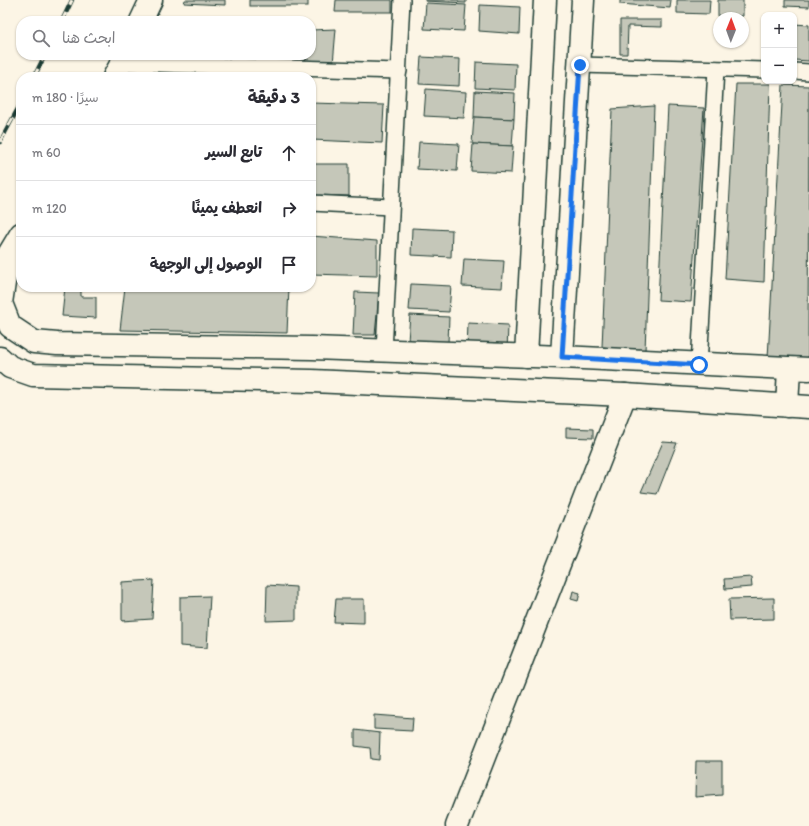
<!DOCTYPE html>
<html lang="ar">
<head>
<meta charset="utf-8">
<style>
  :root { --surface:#fff; --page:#f7f7f7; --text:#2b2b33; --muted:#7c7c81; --line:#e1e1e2 }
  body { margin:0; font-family:Itim,"Playpen Sans Arabic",sans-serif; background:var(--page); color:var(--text); direction:rtl }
  .controls { position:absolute; right:12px; top:12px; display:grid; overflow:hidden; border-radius:8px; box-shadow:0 1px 3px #0004 }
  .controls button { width:36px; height:36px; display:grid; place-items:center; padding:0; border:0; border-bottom:1px solid var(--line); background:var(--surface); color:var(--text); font:20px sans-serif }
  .compass { position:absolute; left:713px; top:12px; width:36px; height:36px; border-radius:50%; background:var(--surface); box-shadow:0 1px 3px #0004; rotate:1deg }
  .stop { position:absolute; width:12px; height:12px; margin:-9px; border:3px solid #1a73e8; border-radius:50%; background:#fff }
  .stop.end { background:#1a73e8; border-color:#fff; box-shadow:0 1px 4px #0008 }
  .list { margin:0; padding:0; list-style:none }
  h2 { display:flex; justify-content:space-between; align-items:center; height:52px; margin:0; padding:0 16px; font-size:17px }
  h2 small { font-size:13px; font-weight:400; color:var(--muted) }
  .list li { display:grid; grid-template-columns:26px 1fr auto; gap:12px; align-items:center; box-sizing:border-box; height:56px; padding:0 16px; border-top:1px solid var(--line) }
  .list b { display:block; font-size:15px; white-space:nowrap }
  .list em { font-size:13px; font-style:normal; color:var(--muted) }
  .icon { flex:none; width:22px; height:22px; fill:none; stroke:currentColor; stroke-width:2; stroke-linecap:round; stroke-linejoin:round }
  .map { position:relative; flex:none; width:809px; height:826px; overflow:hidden; direction:ltr }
  .search { position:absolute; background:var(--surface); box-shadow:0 1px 3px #0004; left:16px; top:16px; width:300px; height:44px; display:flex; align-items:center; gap:10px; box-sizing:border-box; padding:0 14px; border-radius:16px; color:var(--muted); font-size:15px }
  .panel { position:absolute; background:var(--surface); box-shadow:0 1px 3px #0004; left:16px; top:72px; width:300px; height:220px; border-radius:16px; direction:rtl }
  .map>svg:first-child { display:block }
  .building { fill:#c5c7b9; stroke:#1f3d34 }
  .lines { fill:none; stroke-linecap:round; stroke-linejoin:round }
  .minor-casing { stroke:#1f3d34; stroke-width:18 }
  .secondary-casing { stroke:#1f3d34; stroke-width:25 }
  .primary-casing { stroke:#1f3d34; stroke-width:25 }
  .minor { stroke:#fcf5e5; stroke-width:15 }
  .secondary { stroke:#fcf5e5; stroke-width:22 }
  .primary { stroke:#fcf5e5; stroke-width:22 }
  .rail-casing { stroke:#1f3d34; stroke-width:4.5 }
  .rail { stroke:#fcf5e5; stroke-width:3; stroke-dasharray:9; stroke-linecap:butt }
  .route { stroke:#1a73e8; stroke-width:5 }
</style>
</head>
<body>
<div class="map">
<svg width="809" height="826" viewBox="0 0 809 826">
  <rect width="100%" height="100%" fill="#fcf5e5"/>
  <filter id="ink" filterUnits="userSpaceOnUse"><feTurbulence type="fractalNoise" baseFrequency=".025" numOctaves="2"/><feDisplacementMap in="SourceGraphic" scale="8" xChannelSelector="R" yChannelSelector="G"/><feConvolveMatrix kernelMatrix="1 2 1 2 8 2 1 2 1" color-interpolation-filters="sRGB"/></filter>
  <g filter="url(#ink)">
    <!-- building -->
    <g class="building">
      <path d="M185 0H225V5L184 3Z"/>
      <rect x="250" y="0" width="58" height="6"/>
      <path d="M336 0H392V12H335Z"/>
      <path d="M425 0H466V3L425 1Z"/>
      <path d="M620 0H671L670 8 620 4Z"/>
      <path d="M677 0H710L709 14 677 13Z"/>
      <path d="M718 0H743V16L718 17Z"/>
      <path d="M785 0H809V7L785 6Z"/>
      <path d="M426 3 466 5 464 31 424 29Z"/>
      <path d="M480 5 520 7 519 34 479 31Z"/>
      <path d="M171 19 197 21H171Z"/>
      <path d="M620 20H662V27L628 26 627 54H620Z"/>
      <path d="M794 24 809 25V61L794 60Z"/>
      <path d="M336 29 333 64 305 63 306 55H311V30Z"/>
      <path d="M226 55H297V60Z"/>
      <path d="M421 57 460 59 459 86 419 84Z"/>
      <path d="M476 62 516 64 515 90 475 88Z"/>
      <path d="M736 84H770L764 282 725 279Z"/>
      <path d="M783 85 809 86 808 360 768 358Z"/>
      <path d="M426 89 466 92 464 118 424 116Z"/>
      <path d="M475 91 515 93 514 119 474 117Z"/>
      <path d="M311 103 384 105 382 143 311 140Z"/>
      <path d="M654 106 645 351 602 347 612 109Z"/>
      <path d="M668 106 704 108 691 302 658 300Z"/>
      <path d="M474 117 514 119 512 146 472 144Z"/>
      <path d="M419 142 459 144 457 171 417 169Z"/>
      <path d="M473 144 513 146 511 173 471 171Z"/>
      <path d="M311 164H349V196L311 195Z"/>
      <path d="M412 228 452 230 451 257 411 255Z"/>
      <path d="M311 236 377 241V276L311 274Z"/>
      <path d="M464 259 504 261 502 288 462 286Z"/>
      <path d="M411 284 451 286 449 312 409 310Z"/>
      <path d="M65 287H81V297H96V318L62 316Z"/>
      <path d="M125 287H289L287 333 120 330Z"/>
      <path d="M355 292 379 293 375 335H353Z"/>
      <path d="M410 315 449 317 448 343 408 341Z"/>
      <path d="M468 323 508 325 507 352 467 350Z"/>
      <path d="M566 428 593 429V438L566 437Z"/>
      <path d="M663 442 677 443 657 494 641 492Z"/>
      <path d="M751 577 752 587 725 589 724 579Z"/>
      <path d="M154 580 152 619 122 621V582Z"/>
      <path d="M267 585 296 587V620L266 621Z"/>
      <path d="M573 591 580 593 578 601 571 599Z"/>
      <path d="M210 596 207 648 180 646V597Z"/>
      <path d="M774 598V619L730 620 729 599Z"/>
      <path d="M336 599H364V623L334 622Z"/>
      <path d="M374 715 413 718 412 731 374 729Z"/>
      <path d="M355 730 380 733 379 760 371 759 370 748 355 746Z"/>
      <path d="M696 761H722V795L695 797Z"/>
    </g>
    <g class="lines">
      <!-- minor casing -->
      <g class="minor-casing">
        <g id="minor">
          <path d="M123 63 399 71"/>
          <path d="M580 65 764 70"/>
          <path d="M794 71 809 72"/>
          <path d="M311 203 391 207"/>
          <path d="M384 351 402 0"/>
          <path d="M699 365 716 69"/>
        </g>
      </g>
      <!-- secondary casing -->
      <g class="secondary-casing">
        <path id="secondary" d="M457 826 625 395"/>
      </g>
      <!-- primary casing -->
      <g class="primary-casing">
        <g id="primary">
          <path d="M141 21 151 0"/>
          <path d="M114 77 126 55"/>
          <path d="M8 256 1 303 10 326 34 342 57 344 312 348 562 357 809 369"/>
          <path d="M1 267 21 234"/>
          <path d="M526 356 545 0"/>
          <path d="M562 357 583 0"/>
          <path d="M0 358 10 367 33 375 312 381 625 395 809 407"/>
          <path d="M787 406 789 369"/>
        </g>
      </g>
      <!-- minor -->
      <use href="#minor" class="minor"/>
      <!-- secondary -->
      <use href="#secondary" class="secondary"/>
      <!-- primary -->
      <use href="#primary" class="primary"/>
      <!-- rail casing -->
      <g class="rail-casing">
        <g id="rail">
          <path d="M62 21 72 0"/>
          <path d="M34 77 45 55"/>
          <path d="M0 142 21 103"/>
        </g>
      </g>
      <!-- rail -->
      <use href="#rail" class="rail"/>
    </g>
  </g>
  <g class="lines" filter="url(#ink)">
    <!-- route -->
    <path class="route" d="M580 65 562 357 699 365"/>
  </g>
</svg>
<div class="controls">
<button>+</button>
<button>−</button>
</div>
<svg class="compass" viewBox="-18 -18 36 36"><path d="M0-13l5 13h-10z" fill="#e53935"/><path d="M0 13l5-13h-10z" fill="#7c7c81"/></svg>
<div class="stop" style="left:699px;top:365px"></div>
<div class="stop end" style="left:580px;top:65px"></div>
<div class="search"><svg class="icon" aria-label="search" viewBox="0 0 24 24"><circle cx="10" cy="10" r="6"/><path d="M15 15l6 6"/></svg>ابحث هنا</div>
<section class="panel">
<h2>3 دقيقة<small>سيرًا · 180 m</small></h2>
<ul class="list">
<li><svg class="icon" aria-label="ahead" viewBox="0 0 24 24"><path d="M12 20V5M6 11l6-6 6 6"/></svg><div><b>تابع السير</b></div><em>60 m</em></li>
<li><svg class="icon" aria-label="right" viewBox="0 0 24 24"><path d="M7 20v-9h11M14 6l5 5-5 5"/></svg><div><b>انعطف يمينًا</b></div><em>120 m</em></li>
<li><svg class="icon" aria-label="arrive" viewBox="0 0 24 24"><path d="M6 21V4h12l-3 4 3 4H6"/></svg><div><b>الوصول إلى الوجهة</b></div></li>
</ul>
</section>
</div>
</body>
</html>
